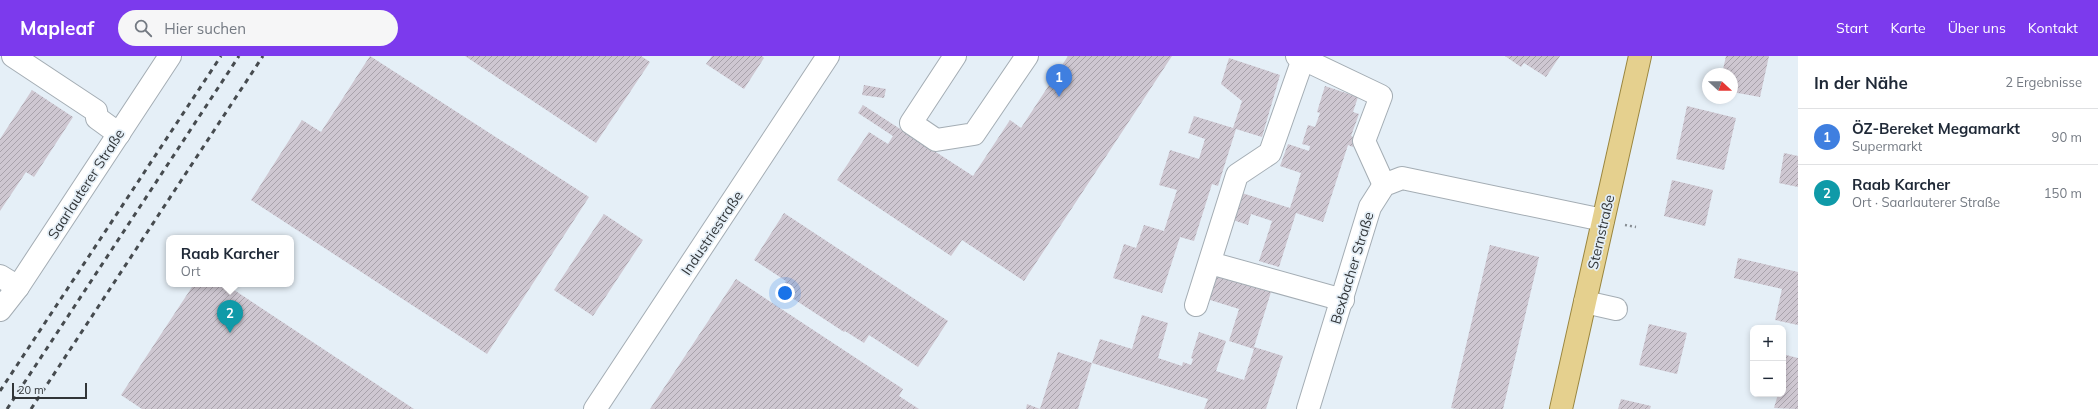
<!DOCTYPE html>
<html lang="de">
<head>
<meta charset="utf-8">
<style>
  :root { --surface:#fff; --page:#f6f6f7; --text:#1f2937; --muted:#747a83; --line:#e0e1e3; --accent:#7c3aed }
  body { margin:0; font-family:Mulish,sans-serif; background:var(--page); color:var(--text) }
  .controls { position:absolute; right:12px; bottom:12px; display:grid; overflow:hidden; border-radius:8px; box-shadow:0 2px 6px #0003 }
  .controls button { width:36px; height:36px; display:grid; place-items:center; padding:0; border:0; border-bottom:1px solid var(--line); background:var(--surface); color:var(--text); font:20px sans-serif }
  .compass { position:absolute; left:1702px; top:12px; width:36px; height:36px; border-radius:50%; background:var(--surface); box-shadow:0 2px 6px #0003; rotate:111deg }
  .scale { position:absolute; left:12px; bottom:10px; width:75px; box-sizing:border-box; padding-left:4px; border:2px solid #313538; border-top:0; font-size:11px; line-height:14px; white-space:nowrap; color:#313538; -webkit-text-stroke:3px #e5eff7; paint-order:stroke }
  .you { position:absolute; left:785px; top:237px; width:14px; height:14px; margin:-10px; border:3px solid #fff; border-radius:50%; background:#1a73e8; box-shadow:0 0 0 6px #1a73e833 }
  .badge { display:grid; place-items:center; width:26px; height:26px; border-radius:50%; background:var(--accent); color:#fff; font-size:13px; font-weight:700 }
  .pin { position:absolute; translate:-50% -33px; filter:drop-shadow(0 1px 2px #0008) }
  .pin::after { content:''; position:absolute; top:21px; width:14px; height:12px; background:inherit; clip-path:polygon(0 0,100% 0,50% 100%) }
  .popup { position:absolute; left:166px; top:179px; width:128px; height:52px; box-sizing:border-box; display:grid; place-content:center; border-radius:8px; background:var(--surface); filter:drop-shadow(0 1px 3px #0005); font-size:13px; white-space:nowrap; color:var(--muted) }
  .popup b { font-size:15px; color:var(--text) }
  .popup::after { content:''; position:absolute; left:50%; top:100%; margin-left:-8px; border:8px solid transparent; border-top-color:var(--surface) }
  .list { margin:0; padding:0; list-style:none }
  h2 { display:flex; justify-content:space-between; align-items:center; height:52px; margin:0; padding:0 16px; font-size:17px }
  h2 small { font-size:13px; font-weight:400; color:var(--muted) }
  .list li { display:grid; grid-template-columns:26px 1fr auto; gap:12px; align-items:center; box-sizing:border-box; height:56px; padding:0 16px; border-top:1px solid var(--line) }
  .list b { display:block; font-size:15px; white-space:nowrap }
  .list p { margin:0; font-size:13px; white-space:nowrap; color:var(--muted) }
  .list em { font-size:13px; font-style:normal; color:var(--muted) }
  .icon { flex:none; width:22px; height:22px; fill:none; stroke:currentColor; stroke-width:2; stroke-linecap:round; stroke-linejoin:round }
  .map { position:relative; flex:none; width:1798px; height:353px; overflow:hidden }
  header { display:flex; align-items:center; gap:24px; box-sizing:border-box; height:56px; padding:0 20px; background:var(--accent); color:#fff }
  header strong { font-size:19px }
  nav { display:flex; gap:22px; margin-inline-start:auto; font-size:14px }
  .search { width:280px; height:36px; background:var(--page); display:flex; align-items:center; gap:10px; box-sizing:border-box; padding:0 14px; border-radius:22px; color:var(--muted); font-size:15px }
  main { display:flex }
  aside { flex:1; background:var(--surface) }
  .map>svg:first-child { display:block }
  .building { fill:url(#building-hatch) }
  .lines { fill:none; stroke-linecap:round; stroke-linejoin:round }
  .minor-casing { stroke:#a4adb4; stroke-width:24 }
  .major-casing { stroke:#9a863f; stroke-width:24 }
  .path { stroke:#878d93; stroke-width:2.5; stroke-dasharray:2 3; stroke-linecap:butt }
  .minor { stroke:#fff; stroke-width:22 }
  .major { stroke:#e5d08e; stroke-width:22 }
  .rail { stroke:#464b4f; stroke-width:3; stroke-dasharray:5 5; stroke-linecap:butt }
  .labels { text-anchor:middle; stroke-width:3.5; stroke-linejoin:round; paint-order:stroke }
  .street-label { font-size:14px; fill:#313538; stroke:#e5eff7 }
</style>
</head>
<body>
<header>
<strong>Mapleaf</strong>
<div class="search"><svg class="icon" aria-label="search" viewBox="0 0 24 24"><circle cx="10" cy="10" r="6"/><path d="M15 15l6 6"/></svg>Hier suchen</div>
<nav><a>Start</a><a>Karte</a><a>Über uns</a><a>Kontakt</a></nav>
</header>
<main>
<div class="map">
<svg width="1798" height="353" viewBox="0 0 1798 353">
  <defs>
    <pattern id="building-hatch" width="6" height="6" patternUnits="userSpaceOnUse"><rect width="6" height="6" fill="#cec7d1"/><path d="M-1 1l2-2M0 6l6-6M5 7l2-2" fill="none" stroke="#a8a2ab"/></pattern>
  </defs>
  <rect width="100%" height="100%" fill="#e5eff7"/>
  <!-- building -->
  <g class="building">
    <path d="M370 0 589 141 487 298 251 144 302 64 321 76Z"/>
    <path d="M465 0H641L650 6 596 87Z"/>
    <path d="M712 0H762L764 2 744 33 706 8Z"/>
    <path d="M1068 0H1172L1024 225 962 184 951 200 837 124 869 76 888 88 893 80 858 57 863 49 973 120 1010 64 1021 72Z"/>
    <path d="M1505 0H1560L1546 21 1524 7 1521 11Z"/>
    <path d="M1726 0H1769L1760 41 1732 36V18H1722Z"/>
    <path d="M1229 2 1280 19 1262 81 1236 73 1218 130 1212 128 1194 185 1180 181 1162 237 1113 222 1124 188 1136 192 1144 169 1164 175 1177 134 1159 129 1170 94 1199 103 1205 83 1188 77 1194 60 1233 72 1242 45 1221 28Z"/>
    <path d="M864 29 886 33 884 42 862 39Z"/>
    <path d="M1325 30 1358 41 1353 56 1359 58 1351 80 1356 82 1353 91 1348 89 1323 166 1296 157 1279 211 1259 205 1272 165 1251 158 1248 169 1233 164 1242 137 1290 152 1301 117 1280 110 1288 88 1309 95 1310 90 1302 88 1308 69 1315 71 1320 57 1317 56Z"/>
    <path d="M32 34 73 61 34 121 26 116 0 155V83Z"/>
    <path d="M1687 50 1736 62 1724 114 1676 103Z"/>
    <path d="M1784 97 1798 100V131L1779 127Z"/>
    <path d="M1672 124 1713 134 1705 170 1664 160Z"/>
    <path d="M784 157 948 265 918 311 869 279 864 287 845 275 844 276 780 234 786 225 754 204Z"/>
    <path d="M604 158 643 184 593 260 554 234Z"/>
    <path d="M1490 189 1539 201 1503 353H1457L1451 352Z"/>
    <path d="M1738 202 1798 216V269L1775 264 1782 233 1734 222Z"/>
    <path d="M1215 219 1271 236 1254 291 1283 300 1266 353H1204L1208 343 1092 307 1078 353H1026L1027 348 1040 353 1058 296 1092 307 1100 283 1132 293 1142 259 1168 267 1158 302 1182 310 1183 306 1191 309 1193 303 1191 302 1199 276 1226 285 1216 315 1244 324 1254 293 1229 285 1239 253 1207 243Z"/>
    <path d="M736 223 903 333 899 340 919 353H650Z"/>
    <path d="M194 228H225L414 353H142L121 339Z"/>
    <path d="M1649 268 1687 277 1677 318 1639 309Z"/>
    <path d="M1786 299 1798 302V353L1774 352 1778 338H1783V314Z"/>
    <path d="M1621 343 1651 350 1650 353H1618Z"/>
  </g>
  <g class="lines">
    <!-- minor casing -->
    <g class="minor-casing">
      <g id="minor">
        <path d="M13 0 96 55 97 62 119 78"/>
        <path d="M955 0 911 67 936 84 974 78 1027 0"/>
        <path d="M1297 0 1381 40 1364 85 1384 129"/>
        <path d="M1210 207 1343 244"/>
        <path d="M0 220 18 231"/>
        <path d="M1585 246 1616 253"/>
        <path d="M1196 249 1237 119 1270 97 1303 3"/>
        <path d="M0 254 18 231 170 0"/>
        <path d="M595 353 828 0"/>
        <path d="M1308 353 1370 151 1384 129 1402 122 1603 164"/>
      </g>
    </g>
    <!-- major casing -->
    <g class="major-casing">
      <path id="major" d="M1561 353 1640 0"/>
    </g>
    <!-- path -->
    <path class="path" d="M1625 169 1636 171"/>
    <!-- minor -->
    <use href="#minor" class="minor"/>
    <!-- major -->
    <use href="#major" class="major"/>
    <!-- rail -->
    <g class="rail">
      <path d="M0 335 221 0"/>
      <path d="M7 353 239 0"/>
      <path d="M31 353 263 0"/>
    </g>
  </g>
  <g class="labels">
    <!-- street labels -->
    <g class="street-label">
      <text transform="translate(86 128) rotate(-57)" y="5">Saarlauterer Straße</text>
      <text transform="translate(1601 176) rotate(-77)" y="5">Sternstraße</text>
      <text transform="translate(712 177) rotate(-56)" y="5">Industriestraße</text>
      <text transform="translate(1352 212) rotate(-73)" y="5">Bexbacher Straße</text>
    </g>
  </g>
</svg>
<div class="controls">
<button>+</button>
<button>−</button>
</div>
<svg class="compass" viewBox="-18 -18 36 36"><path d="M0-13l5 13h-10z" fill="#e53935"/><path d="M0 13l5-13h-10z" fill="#747a83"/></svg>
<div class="scale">20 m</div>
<div class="you"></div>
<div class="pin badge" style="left:1059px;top:41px;background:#3f7fe0">1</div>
<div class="pin badge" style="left:230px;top:277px;background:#0f9aa8">2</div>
<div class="popup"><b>Raab Karcher</b>Ort</div>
</div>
<aside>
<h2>In der Nähe<small>2 Ergebnisse</small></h2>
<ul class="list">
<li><span class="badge" style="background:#3f7fe0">1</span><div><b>ÖZ-Bereket Megamarkt</b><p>Supermarkt</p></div><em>90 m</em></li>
<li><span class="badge" style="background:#0f9aa8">2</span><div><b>Raab Karcher</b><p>Ort · Saarlauterer Straße</p></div><em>150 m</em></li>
</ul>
</aside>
</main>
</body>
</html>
